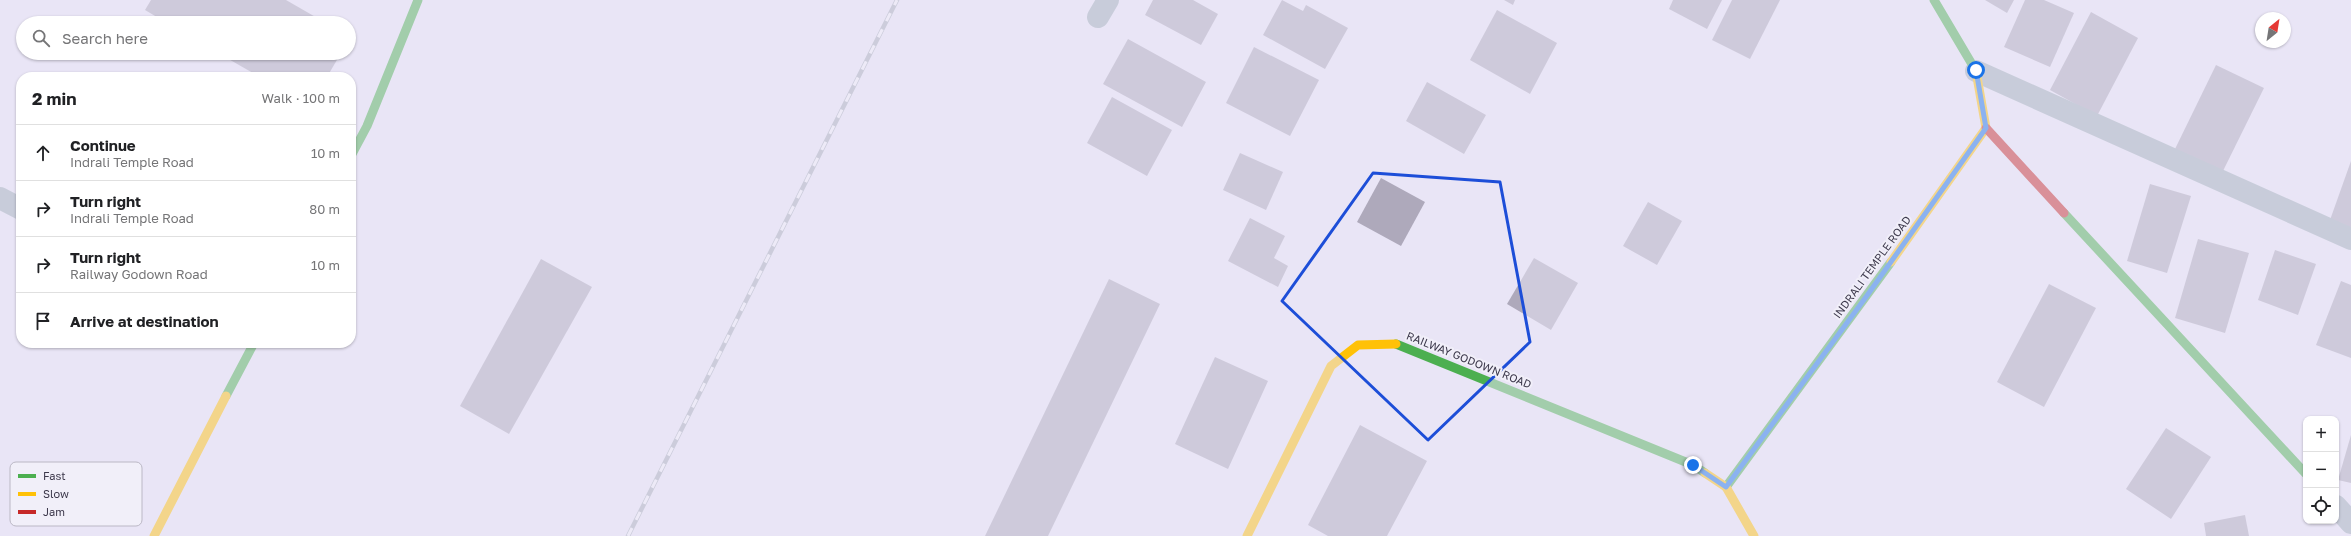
<!DOCTYPE html>
<html lang="en">
<head>
<meta charset="utf-8">
<style>
  :root { --surface:#fff; --page:#f6f6f6; --text:#202124; --muted:#757577; --line:#e0e0e0 }
  body { margin:0; font-family:"Golos Text",sans-serif; background:var(--page); color:var(--text) }
  .controls { position:absolute; right:12px; bottom:12px; display:grid; overflow:hidden; border-radius:8px; box-shadow:0 1px 3px #0004 }
  .controls button { width:36px; height:36px; display:grid; place-items:center; padding:0; border:0; border-bottom:1px solid var(--line); background:var(--surface); color:var(--text); font:20px sans-serif }
  .compass { position:absolute; left:2255px; top:12px; width:36px; height:36px; border-radius:50%; background:var(--surface); box-shadow:0 1px 3px #0004; rotate:30deg }
  .stop { position:absolute; width:12px; height:12px; margin:-9px; border:3px solid #1a73e8; border-radius:50%; background:#fff }
  .stop.end { background:#1a73e8; border-color:#fff; box-shadow:0 1px 4px #0008 }
  .list { margin:0; padding:0; list-style:none }
  h2 { display:flex; justify-content:space-between; align-items:center; height:52px; margin:0; padding:0 16px; font-size:17px }
  h2 small { font-size:13px; font-weight:400; color:var(--muted) }
  .list li { display:grid; grid-template-columns:26px 1fr auto; gap:12px; align-items:center; box-sizing:border-box; height:56px; padding:0 16px; border-top:1px solid var(--line) }
  .list b { display:block; font-size:15px; white-space:nowrap }
  .list p { margin:0; font-size:13px; white-space:nowrap; color:var(--muted) }
  .list em { font-size:13px; font-style:normal; color:var(--muted) }
  .icon { flex:none; width:22px; height:22px; fill:none; stroke:currentColor; stroke-width:2; stroke-linecap:round; stroke-linejoin:round }
  .map { position:relative; flex:none; width:2351px; height:536px; overflow:hidden }
  .search { position:absolute; background:var(--surface); box-shadow:0 1px 3px #0004; left:16px; top:16px; width:340px; height:44px; display:flex; align-items:center; gap:10px; box-sizing:border-box; padding:0 14px; border-radius:22px; color:var(--muted); font-size:15px }
  .panel { position:absolute; background:var(--surface); box-shadow:0 1px 3px #0004; left:16px; top:72px; width:340px; height:276px; border-radius:16px }
  .map>svg:first-child { display:block }
  .building { fill:#aea9bb }
  .lines { fill:none; stroke-linecap:round; stroke-linejoin:round }
  .street { stroke:#a1aeb9; stroke-width:22 }
  .fast { stroke:#4caf50; stroke-width:9 }
  .slow { stroke:#ffc107; stroke-width:9 }
  .jam { stroke:#c62828; stroke-width:9 }
  .rail-casing { stroke:#a8aeba; stroke-width:4.5 }
  .rail { stroke:#f1eff9; stroke-width:3; stroke-dasharray:9; stroke-linecap:butt }
  .route { stroke:#1a73e8; stroke-width:5 }
  .marked { fill:none; stroke:#1d4ed8; stroke-width:3; stroke-linejoin:round }
  .labels { text-anchor:middle; stroke-width:4; stroke-linejoin:round; paint-order:stroke }
  .street-label { font-size:11px; fill:#3d394c; stroke:#f1eff9 }
  .key { fill:#f1eff9; stroke:#bbb8c5; stroke-width:1 }
  .key-label { font-size:11px; fill:#3d394c }
</style>
</head>
<body>
<div class="map">
<svg width="2351" height="536" viewBox="0 0 2351 536">
  <rect width="100%" height="100%" fill="#e9e5f6"/>
  <!-- building -->
  <g class="building">
    <path d="M151 0H286L326 23H167L145 10Z"/>
    <path d="M1153 0H1193L1218 14 1201 45 1145 15Z"/>
    <path d="M1282 0 1303 11 1306 5 1348 28 1325 69 1263 35Z"/>
    <path d="M1504 0H1515L1513 5Z"/>
    <path d="M1673 0H1722L1707 29 1669 9Z"/>
    <path d="M1732 0H1780L1750 59 1712 40Z"/>
    <path d="M1985 0H2014L2007 13Z"/>
    <path d="M2025 0H2044L2074 13 2050 67 2004 47Z"/>
    <path d="M1497 10 1557 43 1530 94 1470 60Z"/>
    <path d="M2091 12 2138 38 2097 116 2050 90Z"/>
    <path d="M1128 39 1206 82 1182 127 1103 84Z"/>
    <path d="M1254 47 1319 80 1290 136 1226 103Z"/>
    <path d="M218 53H341L327 77H260Z"/>
    <path d="M2216 65 2264 88 2222 173 2175 149Z"/>
    <path d="M1427 82 1486 115 1464 154 1406 121Z"/>
    <path d="M1112 97 1172 130 1147 176 1087 143Z"/>
    <path d="M1240 153 1283 172 1266 210 1223 190Z"/>
    <path d="M2351 161V228L2330 220Z"/>
    <path d="M1381 178 1425 202 1401 246 1357 222Z"/>
    <path d="M2150 184 2191 196 2167 273 2127 261Z"/>
    <path d="M1648 202 1682 221 1657 265 1623 246Z"/>
    <path d="M1250 218 1285 236 1274 258 1288 266 1278 287 1228 261Z"/>
    <path d="M2198 239 2249 253 2225 333 2175 318Z"/>
    <path d="M2275 250 2316 264 2298 315 2258 300Z"/>
    <path d="M1534 258 1578 283 1551 330 1507 304Z"/>
    <path d="M541 259 592 287 509 434 460 406Z"/>
    <path d="M1109 279 1160 304 1048 536H985Z"/>
    <path d="M2341 281 2351 285V358L2316 345Z"/>
    <path d="M2049 284 2096 308 2044 407 1997 382Z"/>
    <path d="M1215 357 1268 381 1228 469 1175 444Z"/>
    <path d="M1360 425 1427 461 1387 536H1328L1308 525Z"/>
    <path d="M2166 428 2211 457 2171 519 2126 489Z"/>
    <path d="M2351 435V483L2338 480Z"/>
    <path d="M2245 515 2249 536H2206L2204 523Z"/>
  </g>
  <g class="lines">
    <!-- street -->
    <g class="street">
      <path d="M1098 17 1108 0"/>
      <path d="M1976 71 2351 239"/>
      <path d="M0 198 21 209"/>
      <path d="M2336 506 2351 523"/>
    </g>
    <!-- fast -->
    <g class="fast">
      <path d="M1934 0 1976 71 1977 77"/>
      <path d="M351 156 367 126 418 0"/>
      <path d="M2064 213 2306 474"/>
      <path d="M1396 344 1693 465 1705 473"/>
      <path d="M226 396 254 343"/>
      <path d="M1726 487 1891 262"/>
    </g>
    <!-- slow -->
    <g class="slow">
      <path d="M1891 262 1986 128 1977 77"/>
      <path d="M1705 473 1726 487 1754 536"/>
      <path d="M154 536 226 396"/>
      <path d="M1247 536 1331 366 1358 345 1396 344"/>
    </g>
    <!-- jam -->
    <path class="jam" d="M1986 128 2064 213"/>
    <!-- rail casing -->
    <g class="rail-casing">
      <path id="rail" d="M628 536 897 0"/>
    </g>
    <!-- rail -->
    <use href="#rail" class="rail"/>
  </g>
  <g class="lines">
    <!-- route -->
    <path class="route" d="M1693 465 1726 487 1866 297 1986 128 1976 70"/>
  </g>
  <!-- marked area -->
  <path d="M0 0H2351V536H0ZM1373 173 1500 182 1530 342 1428 440 1282 301Z" fill="#e9e5f6" fill-opacity=".55" fill-rule="evenodd"/>
  <path class="marked" d="M1373 173 1500 182 1530 342 1428 440 1282 301Z"/>
  <g class="labels">
    <!-- street labels -->
    <g class="street-label">
      <text transform="translate(1872 267) rotate(-54)" y="4">INDRALI TEMPLE ROAD</text>
      <text transform="translate(1469 360) rotate(22)" y="4">RAILWAY GODOWN ROAD</text>
    </g>
  </g>
  <!-- legend -->
  <rect x="10" y="462" width="132" height="64" rx="6" class="key"/>
  <rect x="18" y="474" width="18" height="4" fill="#4caf50"/>
  <rect x="18" y="492" width="18" height="4" fill="#ffc107"/>
  <rect x="18" y="510" width="18" height="4" fill="#c62828"/>
  <g class="key-label">
    <text x="43" y="480">Fast</text>
    <text x="43" y="498">Slow</text>
    <text x="43" y="516">Jam</text>
  </g>
</svg>
<div class="controls">
<button>+</button>
<button>−</button>
<button><svg class="icon" aria-label="locate" viewBox="0 0 24 24"><circle cx="12" cy="12" r="6"/><path d="M12 2v4M12 18v4M2 12h4M18 12h4"/></svg></button>
</div>
<svg class="compass" viewBox="-18 -18 36 36"><path d="M0-13l5 13h-10z" fill="#e53935"/><path d="M0 13l5-13h-10z" fill="#757577"/></svg>
<div class="stop" style="left:1976px;top:70px"></div>
<div class="stop end" style="left:1693px;top:465px"></div>
<div class="search"><svg class="icon" aria-label="search" viewBox="0 0 24 24"><circle cx="10" cy="10" r="6"/><path d="M15 15l6 6"/></svg>Search here</div>
<section class="panel">
<h2>2 min<small>Walk · 100 m</small></h2>
<ul class="list">
<li><svg class="icon" aria-label="ahead" viewBox="0 0 24 24"><path d="M12 20V5M6 11l6-6 6 6"/></svg><div><b>Continue</b><p>Indrali Temple Road</p></div><em>10 m</em></li>
<li><svg class="icon" aria-label="right" viewBox="0 0 24 24"><path d="M7 20v-9h11M14 6l5 5-5 5"/></svg><div><b>Turn right</b><p>Indrali Temple Road</p></div><em>80 m</em></li>
<li><svg class="icon" aria-label="right" viewBox="0 0 24 24"><path d="M7 20v-9h11M14 6l5 5-5 5"/></svg><div><b>Turn right</b><p>Railway Godown Road</p></div><em>10 m</em></li>
<li><svg class="icon" aria-label="arrive" viewBox="0 0 24 24"><path d="M6 21V4h12l-3 4 3 4H6"/></svg><div><b>Arrive at destination</b></div></li>
</ul>
</section>
</div>
</body>
</html>
